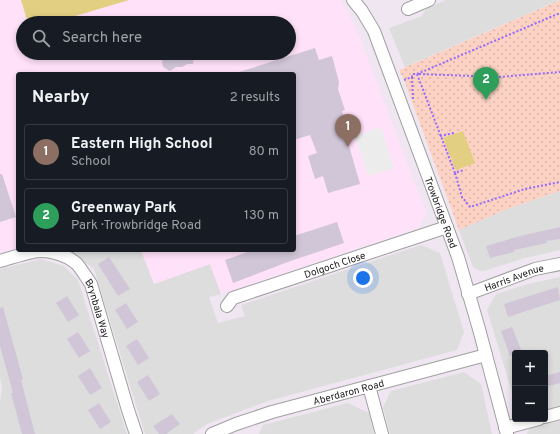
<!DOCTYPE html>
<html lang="en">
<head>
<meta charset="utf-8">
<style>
  :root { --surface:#171b24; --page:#242831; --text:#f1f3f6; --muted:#9ea1a6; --line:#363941; --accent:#0b8043 }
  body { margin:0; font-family:Overpass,sans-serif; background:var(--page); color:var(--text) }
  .controls { position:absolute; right:12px; bottom:12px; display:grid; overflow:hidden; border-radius:4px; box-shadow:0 2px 6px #0003 }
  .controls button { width:36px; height:36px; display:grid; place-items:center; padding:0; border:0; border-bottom:1px solid var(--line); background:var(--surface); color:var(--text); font:20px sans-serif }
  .you { position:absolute; left:363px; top:278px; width:14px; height:14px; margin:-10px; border:3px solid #fff; border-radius:50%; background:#1a73e8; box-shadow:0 0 0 6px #1a73e833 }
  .badge { display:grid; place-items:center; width:26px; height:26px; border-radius:50%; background:var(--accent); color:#fff; font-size:13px; font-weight:700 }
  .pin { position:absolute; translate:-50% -33px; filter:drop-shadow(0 1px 2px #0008) }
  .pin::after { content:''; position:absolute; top:21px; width:14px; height:12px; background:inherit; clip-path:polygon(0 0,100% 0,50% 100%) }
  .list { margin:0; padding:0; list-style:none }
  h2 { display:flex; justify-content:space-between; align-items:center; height:52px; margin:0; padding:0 16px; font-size:17px }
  h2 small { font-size:13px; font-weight:400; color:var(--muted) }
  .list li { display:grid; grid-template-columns:26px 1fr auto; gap:12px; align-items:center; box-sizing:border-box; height:56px; margin:0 8px 8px; padding:0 8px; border:1px solid var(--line); border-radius:4px }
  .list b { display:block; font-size:15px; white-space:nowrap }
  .list p { margin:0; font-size:13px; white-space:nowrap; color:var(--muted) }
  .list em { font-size:13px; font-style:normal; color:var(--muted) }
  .icon { flex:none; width:22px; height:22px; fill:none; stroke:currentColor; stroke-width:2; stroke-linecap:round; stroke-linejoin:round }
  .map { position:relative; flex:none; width:560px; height:434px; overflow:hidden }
  .search { position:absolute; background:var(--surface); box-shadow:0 2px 6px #0003; left:16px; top:16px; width:280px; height:44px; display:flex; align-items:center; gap:10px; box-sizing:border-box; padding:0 14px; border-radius:22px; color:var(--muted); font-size:15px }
  .panel { position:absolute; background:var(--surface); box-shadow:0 2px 6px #0003; left:16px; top:72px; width:280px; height:180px; border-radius:4px }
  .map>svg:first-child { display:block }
  .residential { fill:#ddddde }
  .education { fill:#ffe1f9; fill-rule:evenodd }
  .park { fill:url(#park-dots) }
  .pitch { fill:#e2cf82 }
  .parking { fill:#ececec }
  .building { fill:#d1c6d8 }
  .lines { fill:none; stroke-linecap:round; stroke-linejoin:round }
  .street-casing { stroke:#a1a1a1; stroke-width:14 }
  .path { stroke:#956afe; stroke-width:2; stroke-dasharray:2 2; stroke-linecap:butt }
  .street { stroke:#fff; stroke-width:12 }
  .labels { text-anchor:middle; stroke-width:3; stroke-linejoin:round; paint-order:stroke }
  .street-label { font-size:10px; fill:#202020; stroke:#fff }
</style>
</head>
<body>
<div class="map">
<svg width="560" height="434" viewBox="0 0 560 434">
  <defs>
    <pattern id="park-dots" width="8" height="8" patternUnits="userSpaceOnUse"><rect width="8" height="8" fill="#fbd2c3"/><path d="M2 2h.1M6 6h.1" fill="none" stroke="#d7b4a7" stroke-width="1.8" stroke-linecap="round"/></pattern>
  </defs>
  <rect width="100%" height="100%" fill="#efe6f1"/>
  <!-- residential -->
  <g class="residential">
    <path d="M446 0H559L405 67 389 28 422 16 426 9Z"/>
    <path d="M560 191V250L525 258 484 271H480L473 267 459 230 507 209Z"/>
    <path d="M421 245 440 253 464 332 457 350 268 401 207 424 193 434H145L94 269 74 254 67 250H141L154 284 210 264 221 294 209 297 218 323 245 316 241 305Z"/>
    <path d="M41 259 64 266 78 280 127 434H0V402L2 387 0 378V269Z"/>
    <path d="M560 277V406L545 410V353H515V402L487 310 496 294 529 284Z"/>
    <path d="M464 372 481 384 492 434H390L383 407 391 391Z"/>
    <path d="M348 403 369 413 374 434H259L263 425Z"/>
    <path d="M560 421V434H527L529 429Z"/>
  </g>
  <!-- education -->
  <path class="education" d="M0 0H340L345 6 360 38 426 213 419 228 221 294 210 264 154 284 141 250H294V74H18V248L0 253ZM23 23H289V53H23Z"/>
  <!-- park -->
  <path class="park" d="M560 0V191L507 209 459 230 404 80 399 70Z"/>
  <!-- pitch -->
  <g class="pitch">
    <path d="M21 0H129L52 23H28Z"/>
    <path d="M463 131 475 163 456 170 443 138Z"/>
  </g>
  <!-- parking -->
  <path class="parking" d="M381 127 394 168 368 176 355 136Z"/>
  <!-- building -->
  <g class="building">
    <path d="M315 48 319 60 332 56 339 82 338 89 345 110 342 111 346 124 343 125 360 184 328 193 323 176 315 179 308 156 317 153 310 135 294 140V74H239V72Z"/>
    <path d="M172 53H194L193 64H187L182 67H176L170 71 163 67 162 61 164 58 165 54Z"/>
    <path d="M0 174H2L16 217 0 222Z"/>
    <path d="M337 222 344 243 285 263 233 283 225 260 253 250H294V236Z"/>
    <path d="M560 227V239L546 241 547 243 514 250V252L490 258 486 246 520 236Z"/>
    <path d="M109 257 130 289 118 296 98 264Z"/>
    <path d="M558 287 560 300 508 317 504 304Z"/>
    <path d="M67 296 79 315 68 322 56 303Z"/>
    <path d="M126 303 138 322 127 329 115 310Z"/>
    <path d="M3 307 23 379 21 380 35 434H22L11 393H13L0 346V308Z"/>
    <path d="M512 327 522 352 510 356 501 331Z"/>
    <path d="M78 332 90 351 79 358 67 339Z"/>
    <path d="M137 339 149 358 138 365 126 346Z"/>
    <path d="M90 368 102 388 90 395 78 376Z"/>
    <path d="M560 372V383L545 387V376Z"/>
    <path d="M148 375 160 394 149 401 137 382Z"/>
    <path d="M99 403 111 422 100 429 88 410Z"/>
    <path d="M172 414 180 424 166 434H159L153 426Z"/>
  </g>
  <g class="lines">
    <!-- street casing -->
    <g class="street-casing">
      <g id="street">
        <path id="s1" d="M353 0 362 11 374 31 458 257 479 329 507 434"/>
        <path d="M408 9 429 0"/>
        <path id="s2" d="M0 261C11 258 22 254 33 252 47 249 66 254 77 264 82 270 86 277 91 284L128 410 136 434"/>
        <path id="s3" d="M468 294 535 269 560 264"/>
        <path id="s4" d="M227 306 233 298 447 227"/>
        <path d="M369 386 382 434"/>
        <path d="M545 417 560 413"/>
        <path d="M505 428 539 419"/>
        <path id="s5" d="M212 434 236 424 272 412 486 355"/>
      </g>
    </g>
    <!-- path -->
    <g class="path">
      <path d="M417 74 560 13"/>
      <path d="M419 74 499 77 560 72"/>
      <path d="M412 77 413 100"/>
      <path d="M404 80 412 77V75L413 74H417L455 173 464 170"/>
      <path d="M440 136 454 133"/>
      <path d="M455 173 462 197 470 207 525 189 560 182"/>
    </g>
    <!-- street -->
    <use href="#street" class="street"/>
  </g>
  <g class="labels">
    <!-- street labels -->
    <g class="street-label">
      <text dy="4" stroke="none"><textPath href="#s1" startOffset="231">Trowbridge Road</textPath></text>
      <text dy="4" stroke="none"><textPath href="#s4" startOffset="117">Dolgoch Close</textPath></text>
      <text dy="4" stroke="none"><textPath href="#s3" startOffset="49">Harris Avenue</textPath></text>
      <text dy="4" stroke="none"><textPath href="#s2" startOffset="131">Brynbala Way</textPath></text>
      <text dy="4" stroke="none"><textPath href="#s5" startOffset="143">Aberdaron Road</textPath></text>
    </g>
  </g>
</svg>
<div class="controls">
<button>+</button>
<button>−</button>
</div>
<div class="you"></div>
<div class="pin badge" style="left:348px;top:147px;background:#8d6e63">1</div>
<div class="pin badge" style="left:486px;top:100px;background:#2e9e5b">2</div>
<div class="search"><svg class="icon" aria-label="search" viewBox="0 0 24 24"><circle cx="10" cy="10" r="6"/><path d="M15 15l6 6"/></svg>Search here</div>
<section class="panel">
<h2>Nearby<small>2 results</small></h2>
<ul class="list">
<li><span class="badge" style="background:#8d6e63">1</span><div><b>Eastern High School</b><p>School</p></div><em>80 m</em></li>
<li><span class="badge" style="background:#2e9e5b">2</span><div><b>Greenway Park</b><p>Park · Trowbridge Road</p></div><em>130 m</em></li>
</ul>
</section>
</div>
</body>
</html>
